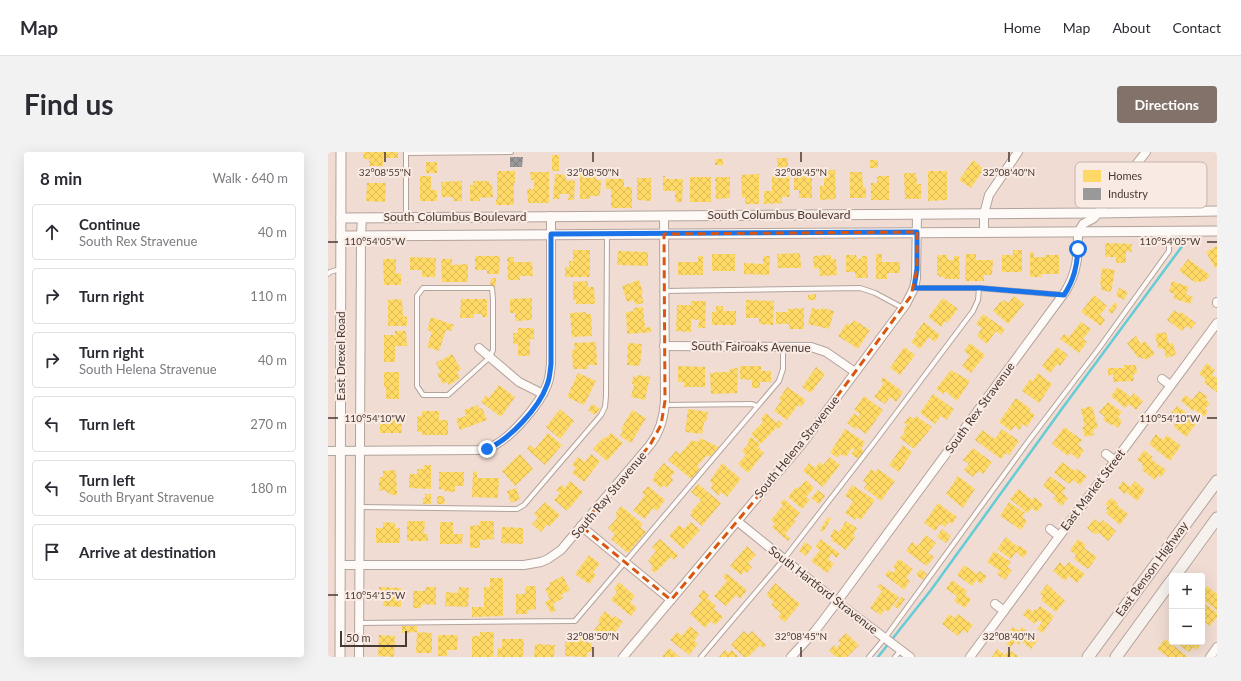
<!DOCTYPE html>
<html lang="en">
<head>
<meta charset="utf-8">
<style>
  :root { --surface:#fff; --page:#f2f2f3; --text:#2b2b33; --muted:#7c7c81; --line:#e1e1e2; --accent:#83726a }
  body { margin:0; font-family:Lato,sans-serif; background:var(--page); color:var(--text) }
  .controls { position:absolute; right:12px; bottom:12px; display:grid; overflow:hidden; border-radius:4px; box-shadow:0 4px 16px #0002 }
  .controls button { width:36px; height:36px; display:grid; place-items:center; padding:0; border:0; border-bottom:1px solid var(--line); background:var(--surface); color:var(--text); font:20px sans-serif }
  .scale { position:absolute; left:12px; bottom:10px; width:67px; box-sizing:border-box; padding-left:4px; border:2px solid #483932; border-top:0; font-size:11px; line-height:14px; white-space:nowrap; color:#483932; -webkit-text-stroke:3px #f9eae3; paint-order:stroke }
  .stop { position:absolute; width:12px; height:12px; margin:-9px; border:3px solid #1a73e8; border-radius:50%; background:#fff }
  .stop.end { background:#1a73e8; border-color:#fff; box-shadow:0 1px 4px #0008 }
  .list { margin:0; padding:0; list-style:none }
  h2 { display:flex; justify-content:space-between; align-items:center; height:52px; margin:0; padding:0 16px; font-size:17px }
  h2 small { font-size:13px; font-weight:400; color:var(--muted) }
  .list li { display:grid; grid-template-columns:26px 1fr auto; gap:12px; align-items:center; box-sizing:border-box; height:56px; margin:0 8px 8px; padding:0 8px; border:1px solid var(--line); border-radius:4px }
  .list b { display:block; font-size:15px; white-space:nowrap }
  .list p { margin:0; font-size:13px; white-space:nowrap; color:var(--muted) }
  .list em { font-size:13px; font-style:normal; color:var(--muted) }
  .icon { flex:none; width:22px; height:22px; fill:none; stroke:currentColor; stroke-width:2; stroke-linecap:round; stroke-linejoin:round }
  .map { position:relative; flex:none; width:889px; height:505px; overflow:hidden; border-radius:4px }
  header { display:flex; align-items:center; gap:24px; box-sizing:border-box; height:56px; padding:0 20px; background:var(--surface); border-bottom:1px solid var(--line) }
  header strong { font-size:19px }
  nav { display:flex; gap:22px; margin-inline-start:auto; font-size:14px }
  .intro { display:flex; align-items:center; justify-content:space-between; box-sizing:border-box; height:96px; padding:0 24px }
  h1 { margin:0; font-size:28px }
  .button { padding:10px 18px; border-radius:4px; background:var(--accent); color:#fff; font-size:14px; font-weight:700 }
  main { display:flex; gap:24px; padding:0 24px }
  aside { flex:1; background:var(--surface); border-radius:4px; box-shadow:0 4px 16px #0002 }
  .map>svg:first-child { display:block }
  .homes { fill:url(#homes-cross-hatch) }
  .industry { fill:url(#industry-cross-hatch) }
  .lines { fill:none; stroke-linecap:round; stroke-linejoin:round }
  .stream { stroke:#63ccd6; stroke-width:2.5 }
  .service-casing { stroke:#b2a39c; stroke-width:6 }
  .minor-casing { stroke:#b2a39c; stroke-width:10 }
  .tertiary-casing { stroke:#b2a39c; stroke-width:11 }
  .secondary-casing { stroke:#b2a39c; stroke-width:13 }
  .service { stroke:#fdfaf8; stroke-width:4 }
  .minor { stroke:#fdfaf8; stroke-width:8 }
  .tertiary { stroke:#fdfaf8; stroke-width:9 }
  .secondary { stroke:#f7f1ee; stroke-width:11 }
  .route { stroke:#1a73e8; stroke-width:5 }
  .marked { fill:none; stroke:#d85610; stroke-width:3; stroke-dasharray:8 5; stroke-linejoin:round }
  .ticks { fill:none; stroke:#483932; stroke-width:1.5 }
  .labels { text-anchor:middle; stroke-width:4; stroke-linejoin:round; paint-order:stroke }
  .street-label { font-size:12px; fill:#483932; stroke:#f9eae3 }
  .key { fill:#f9eae3; stroke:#c4b5ae; stroke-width:1 }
  .key-label { font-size:11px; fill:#483932 }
  .ticks-label { font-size:10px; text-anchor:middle; fill:#483932; stroke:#f9eae3; stroke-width:4; stroke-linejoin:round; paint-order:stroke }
</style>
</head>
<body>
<header>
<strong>Map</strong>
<nav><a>Home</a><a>Map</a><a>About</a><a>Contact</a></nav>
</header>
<div class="intro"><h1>Find us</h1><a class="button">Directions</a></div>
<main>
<aside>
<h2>8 min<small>Walk · 640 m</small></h2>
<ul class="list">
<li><svg class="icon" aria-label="ahead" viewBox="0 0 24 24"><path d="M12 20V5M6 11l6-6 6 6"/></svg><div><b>Continue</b><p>South Rex Stravenue</p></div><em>40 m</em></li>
<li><svg class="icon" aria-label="right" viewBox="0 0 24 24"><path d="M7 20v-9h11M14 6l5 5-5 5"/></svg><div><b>Turn right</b></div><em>110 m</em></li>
<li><svg class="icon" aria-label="right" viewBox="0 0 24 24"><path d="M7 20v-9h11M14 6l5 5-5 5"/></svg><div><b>Turn right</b><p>South Helena Stravenue</p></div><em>40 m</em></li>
<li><svg class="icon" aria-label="left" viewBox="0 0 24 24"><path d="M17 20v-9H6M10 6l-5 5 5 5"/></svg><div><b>Turn left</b></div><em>270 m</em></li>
<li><svg class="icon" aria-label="left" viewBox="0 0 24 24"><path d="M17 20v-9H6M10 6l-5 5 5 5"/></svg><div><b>Turn left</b><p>South Bryant Stravenue</p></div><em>180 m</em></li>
<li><svg class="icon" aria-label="arrive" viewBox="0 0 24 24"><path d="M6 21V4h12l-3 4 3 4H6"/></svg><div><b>Arrive at destination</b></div></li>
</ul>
</aside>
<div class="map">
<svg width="889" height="505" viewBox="0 0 889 505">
  <defs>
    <pattern id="homes-cross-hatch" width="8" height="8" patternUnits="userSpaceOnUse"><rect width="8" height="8" fill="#ffd966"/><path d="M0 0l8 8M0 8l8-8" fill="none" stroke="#dcbb59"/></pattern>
    <pattern id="industry-cross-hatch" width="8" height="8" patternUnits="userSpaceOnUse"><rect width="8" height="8" fill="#999"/><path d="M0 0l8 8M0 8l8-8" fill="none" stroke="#7f7e7d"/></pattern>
  </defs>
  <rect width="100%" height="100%" fill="#f0dcd3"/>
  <!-- homes -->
  <g class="homes">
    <path d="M36 0H70V6H55V14H41V7H35Z"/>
    <rect x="224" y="3" width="7" height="16"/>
    <path d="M449 6H460V20H450Z"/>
    <rect x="387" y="7" width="8" height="6"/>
    <rect x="542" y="8" width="8" height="8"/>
    <path d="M645 8 656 17 643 36 631 28Z"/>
    <rect x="98" y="10" width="11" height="11"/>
    <path d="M496 18H507L508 47 492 48V34H496Z"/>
    <path d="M169 19H187V31H186V53H168V47L169 48Z"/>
    <path d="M600 19H619V48L600 49Z"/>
    <path d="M202 20H221V51H200L199 37H206V28H203Z"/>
    <path d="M522 20H534L535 35H538V46H522Z"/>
    <path d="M252 21H269L268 28H273L272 44H262V47H252Z"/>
    <path d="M576 21H588L589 32H593V47H577Z"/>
    <path d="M227 22 238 23V28L247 29 246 48H240L241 42H232V47H225Z"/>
    <path d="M431 22V52H417V45L414 46 413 23Z"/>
    <path d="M466 22H484V46H471V38H466Z"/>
    <path d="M92 24H103V38H109V49H92Z"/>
    <path d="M335 24H337V27H355L354 50H347V39H335Z"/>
    <path d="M444 24H461L462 45H454V51L436 52V39H444Z"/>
    <path d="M549 24H561V48H543V31H549Z"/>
    <rect x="362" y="25" width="21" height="25"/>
    <path d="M387 25H402V46L388 47Z"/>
    <path d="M309 26H323V49L309 48Z"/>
    <path d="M278 27H296V35H304V56H283V37H278Z"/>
    <path d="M134 29V49H125V45H114L113 30Z"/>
    <path d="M145 29H161V32H164L165 45 151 46 152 49H142V33H145Z"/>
    <path d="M39 31H58L57 50 38 49Z"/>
    <path d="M777 91 804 92V100L798 99V111H788V105H777Z"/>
    <path d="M889 94V115L887 116 878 100Z"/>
    <path d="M245 98H262V125H237V115H241V109H245Z"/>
    <path d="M685 98H694V120H674V103H685Z"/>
    <path d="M290 99 320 100V114L289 113Z"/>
    <path d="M702 100H706V105H717V103H731V122H713V125H702Z"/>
    <path d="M472 101 473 116H450L449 102Z"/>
    <rect x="384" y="102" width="23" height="17"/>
    <path d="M548 102H554V110H572V121H559V127H548Z"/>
    <path d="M638 102H648V108H665L664 123H656V129H637Z"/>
    <path d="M503 103V107H508L509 123 492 124 491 116 486 117 485 104Z"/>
    <path d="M518 103H528L529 107H534V104H539L540 126H528L527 120H518Z"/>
    <path d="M609 103H619L620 108H626V104H631L632 127H617L616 125H613L609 123Z"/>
    <path d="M147 104H172L171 122H159V118H147Z"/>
    <path d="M370 104H375V123H350V110H370Z"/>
    <path d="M435 104H442L441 123 416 122V111L435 112Z"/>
    <path d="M82 105 108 106 107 125H94V118H82Z"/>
    <path d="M179 105H186V110H204L205 124H192V128H180Z"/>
    <path d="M55 107H68V121L73 122V133H56Z"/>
    <path d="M113 107H124V113L140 112V130H114Z"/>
    <path d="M860 107 882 123 876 130 874 129 872 130 870 129 868 131 851 119Z"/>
    <path d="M774 116 787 118 783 140 773 138V132H772Z"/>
    <path d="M163 126H168V134H162Z"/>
    <path d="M311 128 315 141H313L316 151 307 153 306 148 299 150 294 134Z"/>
    <path d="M260 129V135H266L267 152H248V148H245V130Z"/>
    <path d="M844 129 861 135 858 142 865 145 862 152 845 146 847 142 841 140Z"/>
    <path d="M791 136 800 140 796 148 788 144Z"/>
    <path d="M483 142H488V148H480V143H483Z"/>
    <path d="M766 143 779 154 772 163 777 168 773 174 753 160Z"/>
    <path d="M686 144 696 152 680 172 665 159 673 149 675 150 676 148 680 151Z"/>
    <path d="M204 146V168L187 169V161H182V147Z"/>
    <path d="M615 146 630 157 619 171 617 169 613 175 600 165Z"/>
    <path d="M74 147 75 165 79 164V174H60V148Z"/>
    <path d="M133 147H159V165H154V162H146V166H132Z"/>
    <path d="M418 148 446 149 445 173 431 172V166H418Z"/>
    <path d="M363 149H378L377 176H370L371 168 363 167V180L348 179 349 153H363Z"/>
    <path d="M787 150 790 153 784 162 780 159Z"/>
    <path d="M388 154H395V159H408V173H384V160H388Z"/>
    <path d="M315 155 317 176 323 175V180L299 182 298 160 306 159 305 156Z"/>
    <path d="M476 156V177H461V172H448V160H460V157Z"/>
    <path d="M484 156 493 158 494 156 506 159 501 177 480 172Z"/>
    <path d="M846 158 851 162 853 160 868 171 863 177 858 174 854 179 839 168Z"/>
    <path d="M258 160V162H263L264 184 244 185 242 161Z"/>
    <path d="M655 162 677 177 673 183 668 179 659 192 649 184 654 176 648 172Z"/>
    <path d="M103 165 126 173 123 179 118 178 111 199 99 195 104 180 99 178Z"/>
    <path d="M526 168 542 178 530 197 510 184 519 171 522 173Z"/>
    <path d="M596 170 612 183 607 190 601 185 592 197 583 190 589 183 587 182Z"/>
    <path d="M753 170 763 177 755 187 759 190 751 201 732 187 736 182 741 185Z"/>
    <path d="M190 176H206V187H202V204H190V192H185V181H190Z"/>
    <path d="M67 179H78L79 194H67V210H56V183H67Z"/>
    <path d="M838 180 841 192 845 191 848 203 838 206 836 197 830 196 827 182Z"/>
    <path d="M808 184 813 192 817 189 827 202 818 208 816 206 814 207 812 205 810 206 799 191Z"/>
    <path d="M268 190 269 213H260V217H245L244 198H247L246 191Z"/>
    <path d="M300 191 314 192 312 214 299 213Z"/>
    <path d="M642 191 657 203 643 221 634 214 642 204 636 199Z"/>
    <path d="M576 195 587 203 572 223 562 216Z"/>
    <path d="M729 195 740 203 732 214 729 212 722 221 714 214Z"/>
    <path d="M124 202 133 217 129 220 132 226 121 233 119 230 115 232 109 222 113 220 108 211Z"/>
    <path d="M879 211 887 218 884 223 889 226V240L876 231 878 227 871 222Z"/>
    <path d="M796 213H808L809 221 806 222V229L785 230V222L780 224V216H796Z"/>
    <path d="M350 214 377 215V235H356V230H350Z"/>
    <path d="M412 214H433V219H443V230H432V236H424V228L412 227Z"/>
    <path d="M488 215 497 222 483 241 474 235Z"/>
    <path d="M410 216 409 241 383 242 382 221H388V220H401L402 217Z"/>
    <path d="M623 218 642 229 629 249 617 239 615 242 608 237Z"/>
    <path d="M56 220H71V247H58V235H56Z"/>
    <path d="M250 221 268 229 256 253 239 245Z"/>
    <path d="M710 221 724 232 711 251 694 239 702 227 705 229Z"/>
    <path d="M309 223 322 225 317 248 303 245 306 232H304L305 224 309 225Z"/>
    <path d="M555 225 575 240 568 250 562 245 557 252 546 245 556 231 553 229Z"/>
    <path d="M171 233 187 245 173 265 153 250 158 243 161 246Z"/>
    <path d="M459 235 478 248 473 255 470 253 459 268 446 259 453 249 451 247Z"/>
    <path d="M790 235 803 245 806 241 815 249 808 258 801 252 797 256 783 244Z"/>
    <path d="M871 239 880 245 877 247 882 251 877 257 880 259 876 265 866 257 865 259 853 249 857 243 864 248Z"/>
    <path d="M605 242 626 257 619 268 613 264 607 272 592 261Z"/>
    <path d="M536 244 555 258 538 282 529 275 528 278 519 271 526 261 530 265 532 262 526 258Z"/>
    <path d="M688 246 703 257 701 259 707 263 699 275 695 272 691 278 687 274 683 279 671 270Z"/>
    <path d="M780 250 794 260 790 265 794 269 790 276 784 272 783 273 775 268 777 265 771 260Z"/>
    <path d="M264 252 272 257 267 263 260 258Z"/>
    <path d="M150 253 151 257 154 256 159 268 132 278 128 267 138 264 136 258Z"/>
    <path d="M764 254 770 276 765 277 766 283 757 285 754 275H757L753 257Z"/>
    <path d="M849 254 859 261 857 263 868 272 858 285 846 275 847 273 845 271 848 268 842 263Z"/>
    <path d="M232 257 246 269 232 287 218 275Z"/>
    <path d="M360 257 380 260 378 270H376L374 282 357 280Z"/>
    <path d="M304 258 318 266 303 291 292 284 295 278 293 277Z"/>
    <path d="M94 259H111V268H120V283H94V280H89V264H94Z"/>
    <path d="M438 261 449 271 451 268 455 272 450 277 448 276 433 292 423 282 435 270 433 267Z"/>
    <path d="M52 262H73L74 281H52Z"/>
    <path d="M582 264 586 267 588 264 604 275 586 297 572 286 577 280 575 278 579 273 576 271Z"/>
    <path d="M736 275 754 288 750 293 756 298 750 307 742 301 740 304 724 292Z"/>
    <path d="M517 277 537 290 533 297 537 300 532 308 523 302 527 297 524 296 518 305 512 302 510 306 502 301Z"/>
    <path d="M674 277 691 289 681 303 678 301 673 307 647 288 654 278 667 287Z"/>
    <path d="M220 281 234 293 217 313 199 297 202 293 207 297Z"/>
    <path d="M283 281 295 291 279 309 265 297 276 285 278 286Z"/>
    <path d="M828 282 835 288 839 283 853 294 842 309 821 292Z"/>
    <path d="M423 285 432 292 430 295 436 301 420 321 410 312 418 303 414 299 421 291 419 289Z"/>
    <path d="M372 286 391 295 382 305 379 303 369 314 372 317 363 327 340 308 348 299 352 302 364 288 370 290Z"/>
    <path d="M575 293 584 300 571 320 561 313Z"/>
    <path d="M645 296 664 310 655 322 650 319 645 325 636 318 641 312 635 308Z"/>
    <path d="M816 298 825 305 823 307 838 318 833 325 830 323 827 328 814 318 816 316 814 314 815 312 809 308Z"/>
    <path d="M192 302 205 317 187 334 174 319Z"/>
    <path d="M263 302 272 309 256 330 244 321 248 316 244 313 250 305 257 310Z"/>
    <path d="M502 305 512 313 495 335 475 319 481 311 487 316 492 310 495 313Z"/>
    <path d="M734 310 747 319 749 317 759 324 752 333 745 328 741 332 726 321Z"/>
    <path d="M336 311 347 320 342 325 345 328 339 336 336 333 333 336 324 328 327 325 325 324Z"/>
    <path d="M394 311 413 327 399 345 393 340 391 344 383 336 385 332 382 329Z"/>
    <path d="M96 313H103V337L81 336V322H89V317H96Z"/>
    <path d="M543 317 547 320 550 317 567 329 553 349 536 336 539 332 535 329Z"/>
    <path d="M68 318 69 343H64L56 338 51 339V325H55V319Z"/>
    <path d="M145 319 149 320V326H171L170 346 144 345Z"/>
    <path d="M111 320H136V334H127V340L116 339V337H111Z"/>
    <path d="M630 324 647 337 635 356 618 342Z"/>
    <path d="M722 324 738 336 734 341 740 346 734 354 725 347 728 344 715 334Z"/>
    <path d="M478 328 486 336 478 345 482 348 474 357 460 345 468 335 470 337Z"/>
    <path d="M242 329 255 340 239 359 226 348 232 341 228 338 233 333 237 336Z"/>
    <path d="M795 329 802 335 807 329 817 338 809 349 798 340 797 342 790 336Z"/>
    <path d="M370 332 393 351 374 374 362 363 364 361 363 360 373 348 363 340Z"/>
    <path d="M524 333 547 348 533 368 529 365 527 368 517 361 525 349 517 344Z"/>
    <path d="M320 334 337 348 329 359 325 356 317 367 305 359 317 343 314 341Z"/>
    <path d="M188 336 192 347 183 351 179 339Z"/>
    <path d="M691 337 704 348 707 345 715 353 709 360 704 356 699 361 682 347Z"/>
    <path d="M490 338 497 344 491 352 483 346Z"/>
    <path d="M97 342H103V352H95V346H97Z"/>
    <path d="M109 344H116L117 352H109Z"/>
    <path d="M783 346 790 351 789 353 800 362 792 373 778 361 780 359 778 357 780 354 777 352Z"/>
    <path d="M456 347 472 361 466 368 468 369 457 382 462 386 460 389 444 375 447 372 443 368 455 353 452 351Z"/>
    <path d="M217 350 232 363 221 375 219 372 213 380 204 372 210 366 206 362Z"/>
    <path d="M681 350 697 361 694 365 699 369 693 378 672 364Z"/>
    <path d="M610 351 629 365 624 372 621 370 617 375 612 372 607 379 596 371Z"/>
    <path d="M293 354 315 372 312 375 318 380 300 401 283 387 287 382 280 376 289 366 288 361Z"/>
    <path d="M500 365 503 367 495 380 492 378Z"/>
    <path d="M766 367 772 371 775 368 788 379 780 389 770 380 768 383 759 376Z"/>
    <path d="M79 369H97L96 382H100V389H79Z"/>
    <path d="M152 369H166V387L152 388V396H142V374L152 373Z"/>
    <path d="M518 369 529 376 525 383 527 385 518 398 503 388 505 386 502 385 506 377 511 380Z"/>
    <path d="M55 370 67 371V376H72V391H48V376H55Z"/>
    <path d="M112 370H125V382H135L134 392H112Z"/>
    <path d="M363 370 372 378 355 397 341 384 351 373 356 377Z"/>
    <path d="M174 375 195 376V392L173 391Z"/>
    <path d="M614 377 623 384 618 391 609 385Z"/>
    <path d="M598 383 608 391 600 401 606 405 599 414 578 399 584 390 590 394Z"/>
    <path d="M678 385 690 395 691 393 700 400 695 406 688 400 683 407 669 397Z"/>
    <path d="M332 387 350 403 346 408 343 405 327 421 323 417 325 414 320 409 328 399 324 395Z"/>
    <path d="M493 387 512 402 509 406 504 402 500 407 506 412 499 421 483 409 492 398 487 395Z"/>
    <path d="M750 387 758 393 756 396 769 405 760 417 746 407 748 403 742 398Z"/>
    <path d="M477 390 484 395 478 404 471 399Z"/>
    <path d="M419 394 428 403 420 411 424 415 419 421 416 419 413 423 402 414Z"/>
    <path d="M666 399 683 410 679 415 684 418 677 428 669 422 672 419 659 410Z"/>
    <path d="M261 403 272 412 265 420 268 423 261 432 247 422Z"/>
    <path d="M571 407 585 417 578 426 582 429 576 438 557 423 561 418 565 421 568 417 565 415Z"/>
    <path d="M732 410 737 415 741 410 757 422 749 431 741 424 737 429 725 419Z"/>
    <path d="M636 413 649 422 651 419 659 424 653 432 648 428 644 434 629 423Z"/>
    <path d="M592 417 599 422 595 428 588 423Z"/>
    <path d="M398 421 419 438 412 447 408 443 398 454 386 444 399 429 395 425Z"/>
    <path d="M235 424 242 438 233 443 235 446 225 452 228 458 223 461 217 450 222 447 217 437 222 434 221 431Z"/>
    <path d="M162 426H175V464L144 465V455H156V435H162Z"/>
    <path d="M624 428 639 439 637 443 643 447 637 456 626 449 629 444 618 437Z"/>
    <path d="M291 430 307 444 302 450 309 456 303 464 283 448 289 440 286 437Z"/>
    <path d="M447 431 472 452 457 470 450 465 453 461 443 453 446 450 438 443Z"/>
    <path d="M552 432 571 445 560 460 557 457 553 463 542 456 554 439 549 435Z"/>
    <path d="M719 432 737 449 728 460 713 448 715 444 712 442Z"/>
    <path d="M198 434H208V457L200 458V462H188V442H197Z"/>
    <path d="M879 434 889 442V458L874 447V441Z"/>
    <path d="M51 435 73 436V455L55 454 56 446H51Z"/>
    <path d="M97 435H108V453L93 452V456H85V439H97Z"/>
    <path d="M132 435 141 436 140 455 117 454 118 440 129 441Z"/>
    <path d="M375 438 381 443 379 446 388 454 386 457 395 465 387 473 383 469 377 476 362 462 374 448 370 444Z"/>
    <path d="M573 445 577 447 570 457 566 454Z"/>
    <path d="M875 450 889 461V465L882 474 874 468Z"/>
    <path d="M712 454 726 464 715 481 709 477 714 470 710 468 707 472 695 463 700 456 705 460 707 457 709 458Z"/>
    <path d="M277 459 285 466 287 464 295 470 280 489 266 478 272 471 270 468Z"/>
    <path d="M621 462 626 466 630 462 645 473 639 481 635 478 630 484 614 472Z"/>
    <path d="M74 474H89V480L74 481Z"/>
    <path d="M362 474 371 482 366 489 370 492 361 503 342 488 349 480 354 484Z"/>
    <path d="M685 475 691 479 694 475 710 488 703 497 693 489 691 493 687 490 683 495 678 492 683 486 679 483Z"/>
    <path d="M416 479 420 483 424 479 438 493 435 496 432 493 420 505H416L403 493Z"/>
    <path d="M89 480 104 481V501H88Z"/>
    <path d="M152 480H166L165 505H144V484H152Z"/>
    <path d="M518 481 531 493 519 505H508L501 499 506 493 509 496 513 491 510 489Z"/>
    <path d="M51 483 67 484 66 505 50 504Z"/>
    <path d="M110 483H130L129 498H119V504H110Z"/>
    <path d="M243 483H254V489H260V491H264V500H259V505L237 504V490H243Z"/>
    <path d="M174 487H196L195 505H169L170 496H174Z"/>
    <path d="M837 487 860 505H840L829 497Z"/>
    <path d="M847 490H872L874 491 869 498 865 495 861 500Z"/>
    <path d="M207 492 227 493 226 505H206Z"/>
    <path d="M341 496 352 505H334Z"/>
    <path d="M669 497 677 503 681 498 691 505H664Z"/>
    <path d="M397 498 401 501 404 498 411 505H391Z"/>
  </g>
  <!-- industry -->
  <path class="industry" d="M182 5H195L194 15H182Z"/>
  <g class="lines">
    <!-- stream -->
    <path class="stream" d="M550 505 603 438 736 254 855 93 857 92"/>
    <!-- service casing -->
    <g class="service-casing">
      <g id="service">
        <path d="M78 0V65"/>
        <path d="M78 1 183 0"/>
        <path d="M0 122 2 120 12 117"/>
        <path d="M95 136H164L165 147V198L162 205 120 243H95L89 234V144Z"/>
        <path d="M586 136H651L735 143"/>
        <path d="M337 139 532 136 547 141 575 156"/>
        <path d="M337 253 424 252 429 254"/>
        <path d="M32 355 189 357 196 353 273 263 277 255 278 244 279 82"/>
        <path d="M31 471 247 469 451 229 455 217V194"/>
        <path d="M373 505 456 407 548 288 645 159 650 148 651 136"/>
        <path d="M541 505 557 486 699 291 772 195 841 99V79"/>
        <path d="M567 505 573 498"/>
      </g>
    </g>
    <!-- minor casing -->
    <g class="minor-casing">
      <g id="minor">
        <path d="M656 80V62L661 43 690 0"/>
        <path d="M889 150V151"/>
        <path d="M336 194 483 195 498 200 527 220"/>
        <path d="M151 196 191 230 215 242"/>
        <path d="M834 227 842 233"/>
        <path d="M0 299 150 298C156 297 162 296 167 293 185 283 212 252 219 233 222 226 222 219 223 212V64"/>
        <path d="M778 302 787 309"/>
        <path d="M409 369 509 450 582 505"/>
        <path d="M253 374 343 448"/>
        <path d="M722 377 731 384"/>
        <path d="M12 413H196L213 410 220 407 233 398 322 293C332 280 336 266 337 249L336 64"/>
        <path d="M667 452 676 459"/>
        <path d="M31 505 33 83 34 66"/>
        <path d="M295 505 474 292 578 152 586 136 588 126 589 62"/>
        <path d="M463 505 487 479 509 450 737 140C750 119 750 103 750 80L755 72 766 66 770 61 818 0"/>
        <path d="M642 505 889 171"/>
        <path d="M882 505 889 495"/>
      </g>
    </g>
    <!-- tertiary casing -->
    <g class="tertiary-casing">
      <g id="tertiary">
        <path d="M13 66 770 61 889 59"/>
        <path d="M13 84 889 79"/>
        <path d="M12 505 13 0"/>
      </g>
    </g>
    <!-- secondary casing -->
    <g class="secondary-casing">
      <g id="secondary">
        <path d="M847 424 889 366"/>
        <path d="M760 505 889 329"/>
        <path d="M788 505 844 428"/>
      </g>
    </g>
    <!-- service -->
    <use href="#service" class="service"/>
    <!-- minor -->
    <use href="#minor" class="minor"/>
    <!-- tertiary -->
    <use href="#tertiary" class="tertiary"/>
    <!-- secondary -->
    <use href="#secondary" class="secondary"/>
  </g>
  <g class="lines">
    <!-- route -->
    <path class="route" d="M159 297C181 288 211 256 219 233 222 226 222 219 223 212V82L589 80V117L586 136H652L736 143C746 128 749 114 750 97"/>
  </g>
  <!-- marked area -->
  <path class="marked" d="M589 80V117L583 144 474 292 343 448 253 374 322 293 333 273 337 249 336 82Z"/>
  <!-- ticks -->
  <path class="ticks" d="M57 0V10M265 0V10M473 0V10M681 0V10M0 90H10M879 90H889M0 266H10M879 266H889M0 443H10M265 495V505M473 495V505M681 495V505"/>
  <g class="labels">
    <!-- street labels -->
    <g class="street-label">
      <text x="451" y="67">South Columbus Boulevard</text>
      <text x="127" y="69">South Columbus Boulevard</text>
      <text transform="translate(423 195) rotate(1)" y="4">South Fairoaks Avenue</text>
      <text transform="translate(13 204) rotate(-90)" y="4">East Drexel Road</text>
      <text transform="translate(652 256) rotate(-54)" y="4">South Rex Stravenue</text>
      <text transform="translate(469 295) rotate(-51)" y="4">South Helena Stravenue</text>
      <text transform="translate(765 338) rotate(-53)" y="4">East Market Street</text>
      <text transform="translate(281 343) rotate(-50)" y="4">South Ray Stravenue</text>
      <text transform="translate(824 417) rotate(-54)" y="4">East Benson Highway</text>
      <text transform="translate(495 438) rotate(38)" y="4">South Hartford Stravenue</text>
    </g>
  </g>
  <!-- legend -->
  <rect x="747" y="10" width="132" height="46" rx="6" class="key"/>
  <rect x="755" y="18" width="18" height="12" fill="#ffd966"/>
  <rect x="755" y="36" width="18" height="12" fill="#999"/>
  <g class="key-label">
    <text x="780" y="28">Homes</text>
    <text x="780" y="46">Industry</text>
  </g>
  <g class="ticks-label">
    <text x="57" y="24">32°08'55"N</text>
    <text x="265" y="24">32°08'50"N</text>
    <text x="473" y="24">32°08'45"N</text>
    <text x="681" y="24">32°08'40"N</text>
    <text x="842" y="93">110°54'05"W</text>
    <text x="47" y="93">110°54'05"W</text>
    <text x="842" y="270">110°54'10"W</text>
    <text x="47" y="270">110°54'10"W</text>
    <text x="47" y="447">110°54'15"W</text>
    <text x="265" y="488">32°08'50"N</text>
    <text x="473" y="488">32°08'45"N</text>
    <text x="681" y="488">32°08'40"N</text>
  </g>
</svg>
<div class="controls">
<button>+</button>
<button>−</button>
</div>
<div class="scale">50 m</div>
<div class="stop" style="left:750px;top:97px"></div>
<div class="stop end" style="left:159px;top:297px"></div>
</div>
</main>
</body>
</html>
